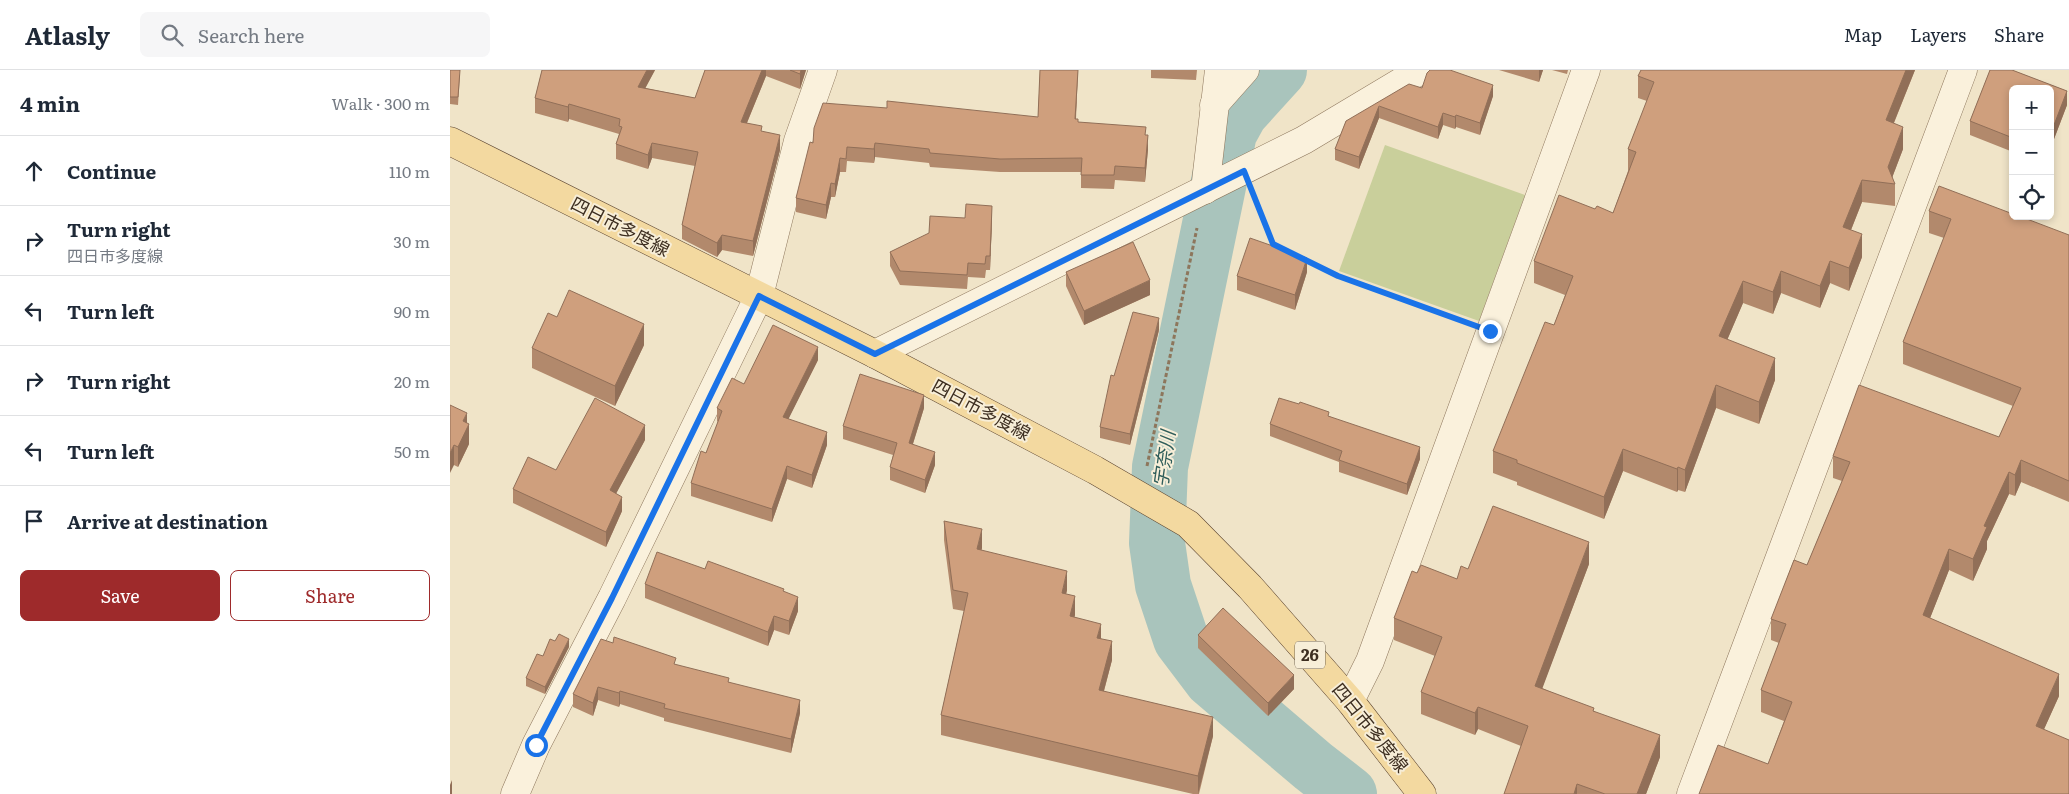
<!DOCTYPE html>
<html lang="en">
<head>
<meta charset="utf-8">
<style>
  :root { --surface:#fff; --page:#f6f6f7; --text:#1f2937; --muted:#747a83; --line:#e0e1e3; --accent:#9e2a2b }
  body { margin:0; font-family:Literata,"Noto Sans JP",serif; background:var(--page); color:var(--text) }
  .controls { position:absolute; right:15px; top:15px; display:grid; overflow:hidden; border-radius:8px; box-shadow:0 2px 8px #0003 }
  .controls button { width:45px; height:45px; display:grid; place-items:center; padding:0; border:0; border-bottom:1px solid var(--line); background:var(--surface); color:var(--text); font:25px sans-serif }
  .stop { position:absolute; width:15px; height:15px; margin:-11px; border:4px solid #1a73e8; border-radius:50%; background:#fff }
  .stop.end { background:#1a73e8; border-color:#fff; box-shadow:0 1px 5px #0008 }
  .list { margin:0; padding:0; list-style:none }
  h2 { display:flex; justify-content:space-between; align-items:center; height:65px; margin:0; padding:0 20px; font-size:21px }
  h2 small { font-size:16px; font-weight:400; color:var(--muted) }
  .list li { display:grid; grid-template-columns:32px 1fr auto; gap:15px; align-items:center; box-sizing:border-box; height:70px; padding:0 20px; border-top:1px solid var(--line) }
  .list b { display:block; font-size:19px; white-space:nowrap }
  .list p { margin:0; font-size:16px; white-space:nowrap; color:var(--muted) }
  .list em { font-size:16px; font-style:normal; color:var(--muted) }
  .actions { display:flex; gap:10px; padding:15px 20px }
  .actions a { flex:1; padding:11px 0; border:1px solid var(--accent); border-radius:8px; text-align:center; font-size:18px; color:var(--accent) }
  .actions .main { background:var(--accent); color:#fff }
  .icon { flex:none; width:28px; height:28px; fill:none; stroke:currentColor; stroke-width:2; stroke-linecap:round; stroke-linejoin:round }
  .map { position:relative; flex:none; width:1619px; height:724px; overflow:hidden }
  header { display:flex; align-items:center; gap:30px; box-sizing:border-box; height:70px; padding:0 25px; background:var(--surface); border-bottom:1px solid var(--line) }
  header strong { font-size:24px }
  nav { display:flex; gap:28px; margin-inline-start:auto; font-size:18px }
  .search { width:350px; height:45px; background:var(--page); display:flex; align-items:center; gap:12px; box-sizing:border-box; padding:0 18px; border-radius:8px; color:var(--muted); font-size:19px }
  main { display:flex }
  aside { flex:1; background:var(--surface) }
  .map>svg:first-child { display:block }
  .green { fill:#c9cf9b }
  .lines { fill:none; stroke-linecap:round; stroke-linejoin:round }
  .river { stroke:#a9c4bc; stroke-width:56 }
  .street-casing { stroke:#8d765c; stroke-width:29 }
  .primary-casing { stroke:#5b4430; stroke-width:29 }
  .path { stroke:#8d765c; stroke-width:3; stroke-dasharray:4 2.5; stroke-linecap:butt }
  .street { stroke:#faf1dc; stroke-width:28 }
  .primary { stroke:#f3d9a0; stroke-width:28 }
  .wall { fill:#b2896c }
  .shaded-wall { fill:#916f58 }
  .building { fill:#cf9f7d; stroke:#916f58 }
  .route { stroke:#1a73e8; stroke-width:6 }
  .labels { text-anchor:middle; stroke-width:4; stroke-linejoin:round; paint-order:stroke }
  .shield { fill:#f7eed8; stroke:#756857; stroke-width:1 }
  .shield-label { font-size:16px; font-weight:bold; fill:#3d2e20 }
  .street-label { font-size:18px; fill:#3d2e20; stroke:#f7eed8 }
  .water-label { font-size:19px; font-style:italic; fill:#2f5d5a; stroke:#f7eed8 }
</style>
</head>
<body>
<header>
<strong>Atlasly</strong>
<div class="search"><svg class="icon" aria-label="search" viewBox="0 0 24 24"><circle cx="10" cy="10" r="6"/><path d="M15 15l6 6"/></svg>Search here</div>
<nav><a>Map</a><a>Layers</a><a>Share</a></nav>
</header>
<main>
<aside>
<h2>4 min<small>Walk · 300 m</small></h2>
<ul class="list">
<li><svg class="icon" aria-label="ahead" viewBox="0 0 24 24"><path d="M12 20V5M6 11l6-6 6 6"/></svg><div><b>Continue</b></div><em>110 m</em></li>
<li><svg class="icon" aria-label="right" viewBox="0 0 24 24"><path d="M7 20v-9h11M14 6l5 5-5 5"/></svg><div><b>Turn right</b><p>四日市多度線</p></div><em>30 m</em></li>
<li><svg class="icon" aria-label="left" viewBox="0 0 24 24"><path d="M17 20v-9H6M10 6l-5 5 5 5"/></svg><div><b>Turn left</b></div><em>90 m</em></li>
<li><svg class="icon" aria-label="right" viewBox="0 0 24 24"><path d="M7 20v-9h11M14 6l5 5-5 5"/></svg><div><b>Turn right</b></div><em>20 m</em></li>
<li><svg class="icon" aria-label="left" viewBox="0 0 24 24"><path d="M17 20v-9H6M10 6l-5 5 5 5"/></svg><div><b>Turn left</b></div><em>50 m</em></li>
<li><svg class="icon" aria-label="arrive" viewBox="0 0 24 24"><path d="M6 21V4h12l-3 4 3 4H6"/></svg><div><b>Arrive at destination</b></div></li>
</ul>
<div class="actions"><a class="main">Save</a><a>Share</a></div>
</aside>
<div class="map">
<svg width="1619" height="724" viewBox="0 0 1619 724">
  <rect width="100%" height="100%" fill="#f0e4c8"/>
  <!-- green -->
  <path class="green" d="M935 75 1075 125 1029 251 889 201Z"/>
  <g class="lines">
    <!-- river -->
    <path class="river" d="M829 0 790 43 779 63 710 397 707 473 713 515 731 569 762 610 863 696 899 724"/>
    <!-- street casing -->
    <g class="street-casing">
      <g id="street">
        <path d="M764 35 795 0"/>
        <path d="M755 120 769 0"/>
        <path d="M425 284 854 70 971 0"/>
        <path d="M900 631 920 591 1136 0"/>
        <path d="M65 724 86 675 162 528 309 226 348 71 373 0"/>
        <path d="M1241 724 1513 0"/>
      </g>
    </g>
    <!-- primary casing -->
    <g class="primary-casing">
      <path id="primary" d="M0 71 425 284 645 400 738 454 800 517 900 631 972 724"/>
    </g>
    <!-- path -->
    <g class="path">
      <path d="M805 127 823 174 839 182"/>
      <path d="M854 189 888 206 1013 251"/>
      <path d="M697 396 747 158"/>
    </g>
    <!-- street -->
    <use href="#street" class="street"/>
    <!-- primary -->
    <use href="#primary" class="primary"/>
  </g>
  <!-- wall -->
  <g class="wall">
    <path d="M0 0 10 5 8 35 0 34Z"/>
    <path d="M92 0H205L195 18 245 28 255 0H356L350 19 316 6 297 53 312 62 330 80 303 186 272 180 267 187 232 169V155L245 96 202 88 198 99 166 89V74L169 64 119 49 118 52 85 43V28Z"/>
    <path d="M590 0H628L626 49 628 52 696 65 698 79 695 112 665 110 664 119 631 118V102H550L480 97 479 93 425 87 424 93 397 91 396 102H390L385 127H381L376 149 346 142V128L363 73 437 38 588 47Z"/>
    <path d="M701 0H747L746 10 701 8Z"/>
    <path d="M1049 0H1093L1089 12Z"/>
    <path d="M1102 0H1118L1117 4Z"/>
    <path d="M1191 0H1465L1444 53 1453 79 1442 108 1445 114V136L1412 132 1401 160 1412 187 1399 221 1380 213 1370 238 1331 223 1323 244 1293 233 1277 270 1325 310 1309 354 1266 338 1235 422 1228 420 1227 422 1173 401 1154 449 1067 415V412L1043 403V381L1104 255 1115 225 1084 213V191L1145 139 1163 143 1178 101V79L1197 31 1188 28V6Z"/>
    <path d="M1540 0H1562L1617 21V35L1604 69 1600 68V19H1563V82L1520 65V51Z"/>
    <path d="M972 18 1043 26 1030 65 1006 57 1005 59 993 55 988 69 929 48 909 99 885 90V79L896 51Z"/>
    <path d="M1479 141 1619 165V432L1571 412 1565 426 1559 424 1537 471V479L1523 511 1499 500 1480 548 1609 626 1594 659 1318 694 1334 651 1311 642V620L1329 573 1321 570V549L1357 495 1392 411 1383 408V386L1549 367 1563 336 1453 294V272L1494 168 1479 163Z"/>
    <path d="M542 150 540 200H536L535 208 518 207 517 219 450 215 440 196V182Z"/>
    <path d="M616 202 700 225 634 255 616 216Z"/>
    <path d="M857 202 845 240 787 220V206Z"/>
    <path d="M107 247 194 275 165 336 82 298V278Z"/>
    <path d="M709 260 680 375 650 368V357L664 306Z"/>
    <path d="M368 290 338 349 377 375 362 418 337 409 322 452 241 426V413L256 383 268 352 267 351V338L294 314Z"/>
    <path d="M0 335 17 353 19 374 8 397 4 395Z"/>
    <path d="M474 338 463 374 485 395 475 423 440 410V397L443 385 393 369V356Z"/>
    <path d="M879 346 970 389 957 425 889 402V392L820 366V354Z"/>
    <path d="M195 370 166 423 172 441 156 477 63 433V419L106 400Z"/>
    <path d="M494 451 532 478 531 480 617 520 616 524 625 545 624 547 651 568 662 590 654 621 763 666 749 724H743L491 665V645L514 541 503 539 494 470Z"/>
    <path d="M1139 494 1092 618 1144 641 1210 687 1196 724H1054L1071 676 1028 659 1025 665 971 644V622L985 586 944 570V548L967 503 1007 509 1018 499Z"/>
    <path d="M255 499 334 522 348 541 339 565 324 560 318 576 195 528V514Z"/>
    <path d="M748 565 844 619 818 646 748 578Z"/>
    <path d="M119 577 95 624 76 616V608L93 586Z"/>
    <path d="M226 595 279 612 350 643 341 683 214 651V648L170 634 169 637 148 630 143 646 123 637V624Z"/>
  </g>
  <!-- shaded-wall -->
  <g class="shaded-wall">
    <path d="M197 0H205L188 32V17Z"/>
    <path d="M312 0H316V6L291 67V52Z"/>
    <path d="M351 0H356L350 19V4Z"/>
    <path d="M628 0 625 63V49Z"/>
    <path d="M1089 0H1093L1089 12Z"/>
    <path d="M1456 0H1465L1436 72V50Z"/>
    <path d="M1043 15V26L1030 65V53Z"/>
    <path d="M1617 21V35L1604 69V55Z"/>
    <path d="M119 34V49L118 52V37Z"/>
    <path d="M929 36V48L909 99V87Z"/>
    <path d="M993 43V55L988 69V57Z"/>
    <path d="M1006 45V57L1005 59V47Z"/>
    <path d="M1453 57V79L1440 113 1438 97Z"/>
    <path d="M330 65V80L303 186V171Z"/>
    <path d="M698 65V79L695 112V98Z"/>
    <path d="M202 73V88L198 99V85Z"/>
    <path d="M425 73V87L424 93V79Z"/>
    <path d="M390 88V102L385 127V114Z"/>
    <path d="M1412 110V132L1393 180V157Z"/>
    <path d="M381 113V127L376 149V135Z"/>
    <path d="M542 136V150L540 200V186Z"/>
    <path d="M1412 164V187L1399 221V198Z"/>
    <path d="M272 165V180L267 187V173Z"/>
    <path d="M857 188V202L845 240V225Z"/>
    <path d="M1380 191V213L1370 238V216Z"/>
    <path d="M1331 201V223L1323 244V222Z"/>
    <path d="M700 210V225L634 255V241Z"/>
    <path d="M1293 211V233L1269 289V266Z"/>
    <path d="M709 248V260L680 375V364Z"/>
    <path d="M194 254V275L165 336V316Z"/>
    <path d="M368 277V290L333 360V347Z"/>
    <path d="M1325 288V310L1309 354V332Z"/>
    <path d="M1266 315V338L1235 422V400Z"/>
    <path d="M474 325V338L459 386V373Z"/>
    <path d="M17 343V358L19 354V374L8 397V377L13 351Z"/>
    <path d="M195 355V370L160 435V420Z"/>
    <path d="M377 362V375L362 418V405Z"/>
    <path d="M4 375V395L0 403V383Z"/>
    <path d="M970 377V389L957 425V414Z"/>
    <path d="M1173 379V401L1154 449V427Z"/>
    <path d="M485 382V395L475 423V410Z"/>
    <path d="M1571 390V412L1565 426V405Z"/>
    <path d="M337 396V409L322 452V439Z"/>
    <path d="M1228 397V420L1227 422V399Z"/>
    <path d="M1559 402V424L1537 471V479L1523 511V489L1534 456Z"/>
    <path d="M172 427V441L156 477V462Z"/>
    <path d="M532 459V478L527 498V479Z"/>
    <path d="M1139 472V494L1085 638V616Z"/>
    <path d="M1499 479V500L1473 566V545Z"/>
    <path d="M617 501V520L612 542V523Z"/>
    <path d="M625 526V545L620 565V546Z"/>
    <path d="M348 527V541L339 565V551Z"/>
    <path d="M324 546V560L318 576V562Z"/>
    <path d="M651 554V573L647 568Z"/>
    <path d="M119 569V577L95 624V617Z"/>
    <path d="M662 571V590L649 639V620Z"/>
    <path d="M1609 604V626L1586 677V656Z"/>
    <path d="M844 605V619L818 646V633Z"/>
    <path d="M148 617V630L143 646V633Z"/>
    <path d="M170 621V634L169 637V623Z"/>
    <path d="M350 630V643L341 683V669Z"/>
    <path d="M1028 637V659L1025 665V643Z"/>
    <path d="M763 647V666L748 724V706Z"/>
    <path d="M1210 665V687L1196 724H1187Z"/>
    <path d="M2 710V724H0V715Z"/>
    <path d="M1127 714V724H1124Z"/>
  </g>
  <!-- building -->
  <g class="building">
    <path d="M0 0H10L8 27H0Z"/>
    <path d="M92 0H197L188 17 245 28 255 0H312L291 52 312 56 311 61 330 65 303 171 272 165 267 173 232 155 248 82 202 73 198 85 166 74 172 57 169 56 170 49 119 34 118 37 85 28Z"/>
    <path d="M340 0H351L350 4Z"/>
    <path d="M590 0H628L625 49H628V52L696 57 695 65H698L695 98 665 96 664 105H631L632 88 550 89 480 83 479 79 425 73 424 79 397 77 396 89 390 88 385 114 381 113 376 135 346 128 360 72 363 73 364 58 373 33 437 38V31L588 47Z"/>
    <path d="M980 0H1000L1043 15 1030 53 1006 45 1005 47 993 43 988 57 929 36 909 87 885 79 896 51 959 14 972 18 977 3Z"/>
    <path d="M1191 0H1456L1436 50 1453 57 1438 97 1445 114 1412 110 1393 157 1412 164 1399 198 1380 191 1370 216 1331 201 1323 222 1293 211 1269 266 1325 288 1309 332 1266 315 1235 400 1228 397 1227 399 1173 379 1154 427 1067 393V390L1043 381 1095 252 1104 255 1123 206 1084 191 1109 125 1145 139 1147 136 1163 143 1186 82 1178 79 1204 12 1188 6Z"/>
    <path d="M1540 0H1562L1617 21 1604 55 1600 54V19H1563V68L1520 51Z"/>
    <path d="M1489 116 1563 144V146H1569L1619 165V411L1571 390 1565 405 1559 402 1534 456 1537 457 1523 489 1499 479 1473 545 1609 604 1586 656 1619 670V724H1249L1268 675 1318 694 1342 632 1311 620 1336 554 1321 549 1344 490 1357 495 1400 392 1383 386 1409 315 1549 367 1571 318 1453 272 1501 149 1479 141Z"/>
    <path d="M516 134 542 136 540 186H536L535 194 518 193 517 205 450 201 440 182 479 163 480 146 515 148Z"/>
    <path d="M800 168 857 188 845 225 787 206Z"/>
    <path d="M683 172 700 210 634 241 616 202Z"/>
    <path d="M119 220 194 254 165 316 82 278 98 243 107 247Z"/>
    <path d="M683 242 709 248 680 364 650 357 661 305 664 306Z"/>
    <path d="M323 255 368 277 333 347 377 362 362 405 337 396 322 439 241 413 251 381 256 383 272 341 267 338 282 308 294 314Z"/>
    <path d="M410 304 474 325 459 373 485 382 475 410 440 397 447 373 393 356Z"/>
    <path d="M145 328 195 355 160 420 172 427 156 462 63 419 78 387 106 400Z"/>
    <path d="M829 328 849 334 850 332 879 342 878 346 970 377 957 414 889 390 892 381 820 354Z"/>
    <path d="M0 335 17 343 13 351 19 354 8 377 4 375 0 383Z"/>
    <path d="M1043 436 1139 472 1085 616 1144 638 1143 641 1210 665 1187 724H1155L1127 714 1124 724H1054L1078 656 1028 637 1025 643 971 622 992 567 944 548 962 501 967 503 971 495 1007 509 1011 496 1018 499Z"/>
    <path d="M494 451 532 459 527 479 617 501 612 523 625 526 620 546 651 554 647 568 662 571 649 620 763 647 748 706 491 645 518 523 503 520Z"/>
    <path d="M207 482 255 499 258 491 334 519 333 521 348 527 339 551 324 546 318 562 195 514Z"/>
    <path d="M773 538 844 605 818 633 748 565Z"/>
    <path d="M109 564 119 569 95 617 76 608 87 584 93 586 100 569 105 571Z"/>
    <path d="M164 567 226 588 224 594 279 608 278 612 350 630 341 669 214 638 215 634 170 621 169 623 148 617 143 633 123 624 151 569 163 573Z"/>
  </g>
  <g class="lines">
    <!-- route -->
    <path class="route" d="M86 675 162 528 309 226 425 284 794 101 823 174 888 206 1040 261"/>
  </g>
  <g class="labels">
    <!-- shield labels -->
    <rect class="shield" x="845" y="571.5" width="30" height="27" rx="4"/>
    <g class="shield-label">
      <text x="860" y="591">26</text>
    </g>
    <!-- street labels -->
    <g class="street-label">
      <text transform="translate(170 157) rotate(27)" y="6">四日市多度線</text>
      <text transform="translate(531 340) rotate(28)" y="6">四日市多度線</text>
      <text transform="translate(920 658) rotate(51)" y="6">四日市多度線</text>
    </g>
    <!-- water labels -->
    <g class="water-label">
      <text transform="translate(714 389) rotate(-82)" y="7">宇奈川</text>
    </g>
  </g>
</svg>
<div class="controls">
<button>+</button>
<button>−</button>
<button><svg class="icon" aria-label="locate" viewBox="0 0 24 24"><circle cx="12" cy="12" r="6"/><path d="M12 2v4M12 18v4M2 12h4M18 12h4"/></svg></button>
</div>
<div class="stop" style="left:86px;top:675px"></div>
<div class="stop end" style="left:1040px;top:261px"></div>
</div>
</main>
</body>
</html>
